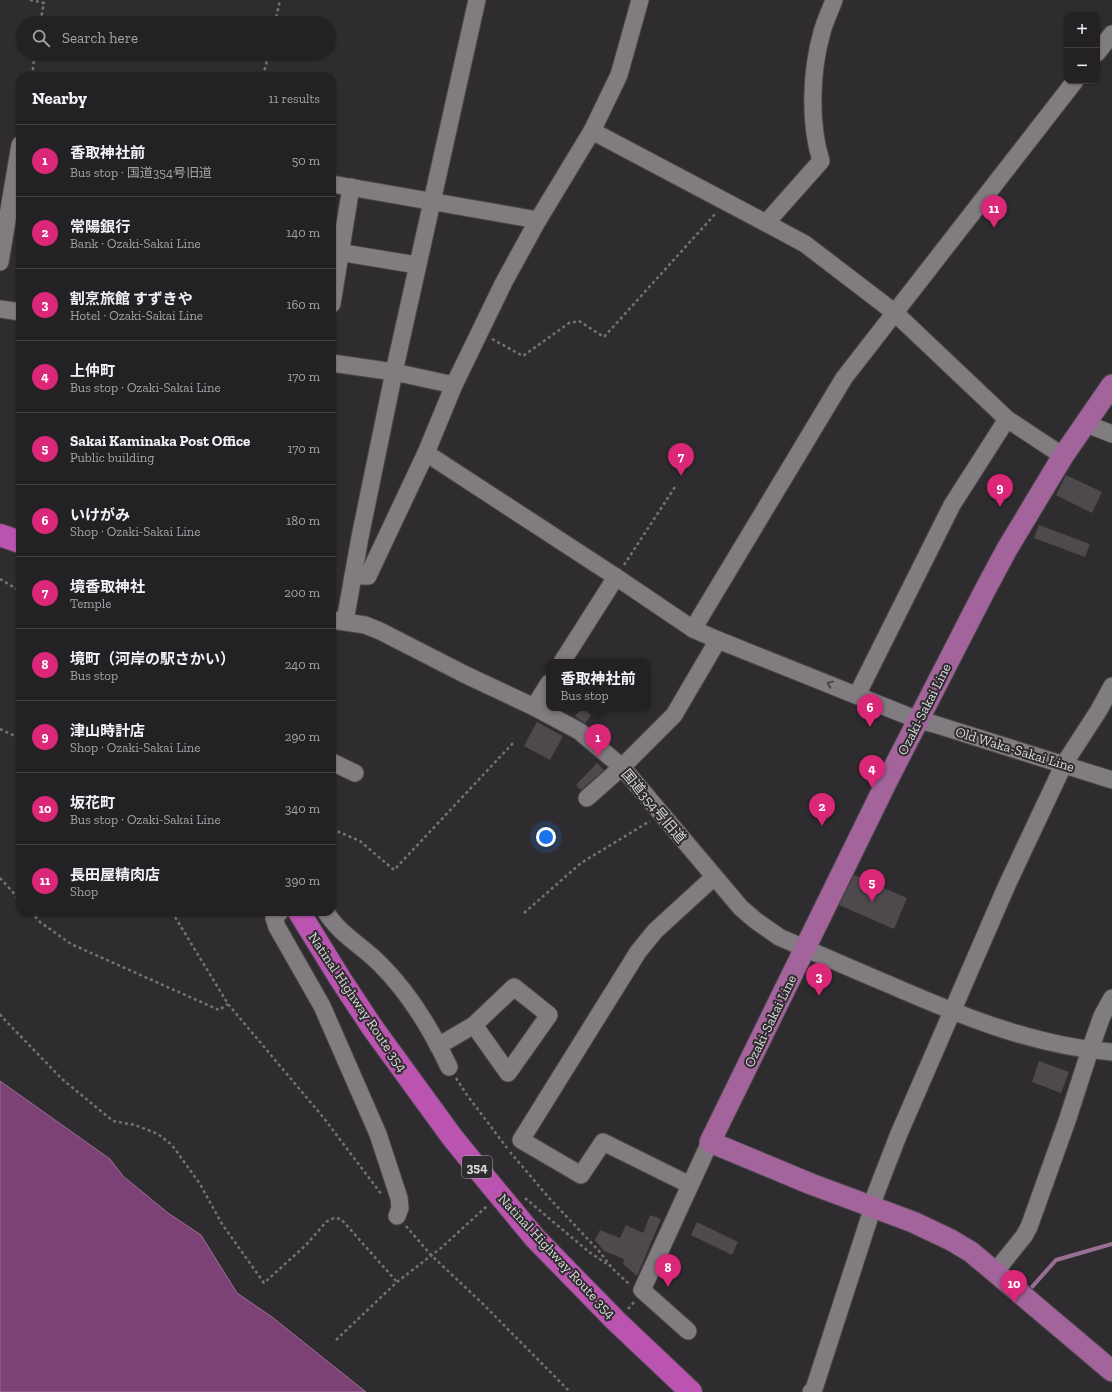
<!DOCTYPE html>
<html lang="en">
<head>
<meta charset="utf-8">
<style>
  :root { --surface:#232123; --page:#2b292b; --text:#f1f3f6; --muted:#a3a3a6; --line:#403e41; --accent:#db2777 }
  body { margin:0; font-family:"Zilla Slab","Noto Sans JP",serif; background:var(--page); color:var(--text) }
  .controls { position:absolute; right:12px; top:12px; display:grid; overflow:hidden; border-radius:8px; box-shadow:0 1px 3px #0004 }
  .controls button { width:36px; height:36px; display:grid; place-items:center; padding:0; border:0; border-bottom:1px solid var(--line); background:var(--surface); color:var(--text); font:20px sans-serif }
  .you { position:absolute; left:546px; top:837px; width:14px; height:14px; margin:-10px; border:3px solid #fff; border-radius:50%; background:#1a73e8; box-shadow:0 0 0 6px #1a73e833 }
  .badge { display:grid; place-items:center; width:26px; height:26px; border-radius:50%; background:var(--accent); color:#fff; font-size:13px; font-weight:700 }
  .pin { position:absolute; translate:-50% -33px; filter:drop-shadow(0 1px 2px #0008) }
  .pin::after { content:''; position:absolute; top:21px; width:14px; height:12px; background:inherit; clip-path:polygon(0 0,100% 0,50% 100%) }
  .popup { position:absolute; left:546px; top:659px; width:104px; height:52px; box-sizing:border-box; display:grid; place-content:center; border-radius:8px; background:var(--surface); filter:drop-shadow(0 1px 3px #0005); font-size:13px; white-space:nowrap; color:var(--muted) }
  .popup b { font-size:15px; color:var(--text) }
  .popup::after { content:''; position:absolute; left:50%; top:100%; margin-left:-8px; border:8px solid transparent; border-top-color:var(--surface) }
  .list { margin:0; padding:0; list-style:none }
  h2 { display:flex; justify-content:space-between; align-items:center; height:52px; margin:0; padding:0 16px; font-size:17px }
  h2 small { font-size:13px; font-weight:400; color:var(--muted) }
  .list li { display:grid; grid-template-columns:26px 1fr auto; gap:12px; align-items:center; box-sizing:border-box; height:72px; padding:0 16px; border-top:1px solid var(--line) }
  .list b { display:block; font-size:15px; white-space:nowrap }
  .list p { margin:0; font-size:13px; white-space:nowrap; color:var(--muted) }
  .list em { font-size:13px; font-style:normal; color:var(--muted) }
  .icon { flex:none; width:22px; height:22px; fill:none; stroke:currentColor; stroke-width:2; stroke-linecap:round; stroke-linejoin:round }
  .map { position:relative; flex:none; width:1112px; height:1392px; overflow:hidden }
  .search { position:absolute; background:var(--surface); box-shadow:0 1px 3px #0004; left:16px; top:16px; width:320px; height:44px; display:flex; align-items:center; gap:10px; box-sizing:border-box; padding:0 14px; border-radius:22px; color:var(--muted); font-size:15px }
  .panel { position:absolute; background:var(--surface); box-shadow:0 1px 3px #0004; left:16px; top:72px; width:320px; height:844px; border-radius:12px }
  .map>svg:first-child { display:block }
  .water { fill:#7d4275; stroke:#996f93 }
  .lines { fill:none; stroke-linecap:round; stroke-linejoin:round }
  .stream { stroke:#996f93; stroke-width:4 }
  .building { fill:#4d494c }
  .minor-casing { stroke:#4a474a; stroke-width:19 }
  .major-casing { stroke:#4a474a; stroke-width:23 }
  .highway-casing { stroke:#4a474a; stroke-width:24 }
  .path { stroke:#757275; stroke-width:2.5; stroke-dasharray:3 3; stroke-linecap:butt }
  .minor { stroke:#807c7f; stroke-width:17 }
  .major { stroke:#a3649c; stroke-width:21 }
  .highway { stroke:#bb54b0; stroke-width:22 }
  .oneway { stroke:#3f3c3f }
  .labels { text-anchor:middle; stroke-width:4; stroke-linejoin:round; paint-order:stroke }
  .shield { fill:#2f2c2f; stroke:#a7a5a7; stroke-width:1 }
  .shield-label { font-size:13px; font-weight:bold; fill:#dbd9da }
  .street-label { font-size:14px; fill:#dbd9da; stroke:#2f2c2f }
</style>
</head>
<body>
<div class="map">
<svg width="1112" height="1392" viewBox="0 0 1112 1392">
  <rect width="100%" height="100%" fill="#2f2c2f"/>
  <!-- water -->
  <path class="water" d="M0 1081 110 1159 123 1176 168 1213 201 1235 237 1293 272 1317 366 1392H0Z"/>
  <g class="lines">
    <!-- stream -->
    <path class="stream" d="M1032 1287 1056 1260 1112 1244"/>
  </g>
  <!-- building -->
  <g class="building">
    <path d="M1066 475 1102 492 1092 513 1056 495Z"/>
    <path d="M1039 525 1090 544 1085 557 1034 538Z"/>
    <path d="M582 708 591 715 585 723 575 716Z"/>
    <path d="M537 722 563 736 550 760 524 746Z"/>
    <path d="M597 763 604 770 581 790 576 785Z"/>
    <path d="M854 875 907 898 894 929 839 905Z"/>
    <path d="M1039 1061 1069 1072 1061 1093 1032 1082Z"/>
    <path d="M650 1215 661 1219 637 1276 623 1264 624 1259 604 1251 595 1240 600 1230 620 1238 626 1225 643 1233Z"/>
    <path d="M697 1222 738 1242 732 1255 691 1235Z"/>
  </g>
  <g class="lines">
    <!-- minor casing -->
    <g class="minor-casing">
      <g id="minor">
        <path d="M1097 53 1112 34"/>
        <path d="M592 131 766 223 805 244 894 312 1007 419 1063 456"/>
        <path d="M332 184 538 220"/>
        <path d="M766 223 821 161C809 122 811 71 822 32 825 21 830 11 834 0"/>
        <path d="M332 251 417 265"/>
        <path d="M0 262 20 145"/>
        <path d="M332 304 351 187"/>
        <path d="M0 309 20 312"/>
        <path d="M332 363 394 372 454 385 504 282 538 220 592 131 619 75 640 0"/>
        <path d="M1084 423 1112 434"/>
        <path d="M426 453 616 577"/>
        <path d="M353 576H368L426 453 454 385"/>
        <path d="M332 620 365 625 380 631 464 674 534 707 579 731 622 767 741 908 755 920 779 937C816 953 852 969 888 984 959 1015 1034 1046 1112 1052"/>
        <path d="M345 621 360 537 394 372 477 0"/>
        <path d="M693 629 844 378 1075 81"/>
        <path d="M562 662 616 577 693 629 718 640 918 720 934 724 1112 780"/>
        <path d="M857 695 952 505 1007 419"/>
        <path d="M534 707 549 683"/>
        <path d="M332 762 355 773"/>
        <path d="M587 798 622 767 674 715 718 640"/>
        <path d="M280 912 274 918 277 927 322 1006 378 1134 399 1198 400 1208 397 1216"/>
        <path d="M326 912C339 934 364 947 381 965 410 994 432 1031 449 1067"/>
        <path d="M438 1046 474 1025 514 987 549 1015 508 1073 474 1025"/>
        <path d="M690 1185 603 1142 581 1175 521 1140 638 952 655 931 714 877"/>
        <path d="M995 1272 1024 1236 1029 1227 1067 1121 1090 1050 1102 1016 1112 998"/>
        <path d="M688 1331 642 1290 710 1142"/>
        <path d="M811 1392 814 1389 870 1216 874 1198 898 1136 1007 885 1064 764 1099 710 1112 686"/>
      </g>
    </g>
    <!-- major casing -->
    <g class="major-casing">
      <path id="major" d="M1112 385 1063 456 1007 549 985 590 888 779 710 1142 811 1184 913 1222 951 1240 971 1252 995 1272 1112 1371"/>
    </g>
    <!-- highway casing -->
    <g class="highway-casing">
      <g id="highway">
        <path d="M0 535 20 542"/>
        <path d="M299 912 341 980 372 1027 452 1137 487 1180 535 1238 616 1321 691 1392"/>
      </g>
    </g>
    <!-- path -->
    <g class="path">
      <path d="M30 0 44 3 40 23"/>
      <path d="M275 23 280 0"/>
      <path d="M32 76 35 53"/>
      <path d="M263 76 269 53"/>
      <path d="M492 339 523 356 569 323 579 321 604 337 717 212"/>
      <path d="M624 565 675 487"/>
      <path d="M0 579 20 591"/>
      <path d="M0 729 17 737H20"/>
      <path d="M332 829 360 841 394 870 514 742"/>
      <path d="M0 878 20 900"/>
      <path d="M31 912 40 922 71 944 219 1010 228 1004"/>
      <path d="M172 912 228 1004 323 1117 382 1195"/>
      <path d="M524 913 581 863 650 821"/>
      <path d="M0 1014 2 1017 62 1079 113 1121 135 1125 158 1134 172 1145 200 1184 222 1224 264 1283 306 1245 326 1222 334 1218 341 1219 397 1282"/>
      <path d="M456 1078 467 1095 507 1148"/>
      <path d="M510 1152 550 1199 599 1251 612 1268 630 1285"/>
      <path d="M525 1198 589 1252 610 1266"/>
      <path d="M406 1226 431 1255 482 1303 570 1392"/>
      <path d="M628 1309 635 1301"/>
      <path d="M336 1340 397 1282 441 1248 487 1206"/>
    </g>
    <!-- minor -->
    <use href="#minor" class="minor"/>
    <!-- major -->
    <use href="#major" class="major"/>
    <!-- highway -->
    <use href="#highway" class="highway"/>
  </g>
  <!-- one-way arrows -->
  <defs><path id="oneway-chevron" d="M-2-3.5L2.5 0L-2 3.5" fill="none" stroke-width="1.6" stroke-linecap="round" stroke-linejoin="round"/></defs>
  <use class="oneway" href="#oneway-chevron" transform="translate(830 684) rotate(-158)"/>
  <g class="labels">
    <!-- shield labels -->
    <rect class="shield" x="462" y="1156" width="30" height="22" rx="3"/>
    <g class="shield-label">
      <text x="477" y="1172">354</text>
    </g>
    <!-- street labels -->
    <g class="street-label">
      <text transform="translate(924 709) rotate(-63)" y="5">Ozaki-Sakai Line</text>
      <text transform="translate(1015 749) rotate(17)" y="5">Old Waka-Sakai Line</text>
      <text transform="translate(654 806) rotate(50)" y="5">国道354号旧道</text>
      <text transform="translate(358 1002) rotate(56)" y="5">Natinal Highway Route 354</text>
      <text transform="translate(770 1021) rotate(-64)" y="5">Ozaki-Sakai Line</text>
      <text transform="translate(557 1256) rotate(47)" y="5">Natinal Highway Route 354</text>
    </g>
  </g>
</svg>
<div class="controls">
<button>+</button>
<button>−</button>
</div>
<div class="you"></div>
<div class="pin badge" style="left:598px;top:757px">1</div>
<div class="popup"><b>香取神社前</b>Bus stop</div>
<div class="pin badge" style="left:822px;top:826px">2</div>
<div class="pin badge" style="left:819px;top:996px">3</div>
<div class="pin badge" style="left:872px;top:788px">4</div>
<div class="pin badge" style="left:872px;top:902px">5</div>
<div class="pin badge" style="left:870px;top:727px">6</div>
<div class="pin badge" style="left:681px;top:476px">7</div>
<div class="pin badge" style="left:668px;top:1287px">8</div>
<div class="pin badge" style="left:1000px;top:507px">9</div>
<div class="pin badge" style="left:1014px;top:1303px">10</div>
<div class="pin badge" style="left:994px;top:228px">11</div>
<div class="search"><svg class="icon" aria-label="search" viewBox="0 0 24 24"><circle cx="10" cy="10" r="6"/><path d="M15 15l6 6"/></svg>Search here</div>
<section class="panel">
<h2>Nearby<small>11 results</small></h2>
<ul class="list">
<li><span class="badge">1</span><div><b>香取神社前</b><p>Bus stop · 国道354号旧道</p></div><em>50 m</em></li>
<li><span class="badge">2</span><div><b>常陽銀行</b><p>Bank · Ozaki-Sakai Line</p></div><em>140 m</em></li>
<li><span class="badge">3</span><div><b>割烹旅館 すずきや</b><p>Hotel · Ozaki-Sakai Line</p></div><em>160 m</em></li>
<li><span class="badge">4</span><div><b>上仲町</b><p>Bus stop · Ozaki-Sakai Line</p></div><em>170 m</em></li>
<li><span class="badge">5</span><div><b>Sakai Kaminaka Post Office</b><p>Public building</p></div><em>170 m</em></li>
<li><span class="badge">6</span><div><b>いけがみ</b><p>Shop · Ozaki-Sakai Line</p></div><em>180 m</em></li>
<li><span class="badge">7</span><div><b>境香取神社</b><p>Temple</p></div><em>200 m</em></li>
<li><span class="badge">8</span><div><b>境町（河岸の駅さかい）</b><p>Bus stop</p></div><em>240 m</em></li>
<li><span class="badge">9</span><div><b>津山時計店</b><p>Shop · Ozaki-Sakai Line</p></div><em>290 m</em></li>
<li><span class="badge">10</span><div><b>坂花町</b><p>Bus stop · Ozaki-Sakai Line</p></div><em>340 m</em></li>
<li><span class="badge">11</span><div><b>長田屋精肉店</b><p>Shop</p></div><em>390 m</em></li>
</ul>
</section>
</div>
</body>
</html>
